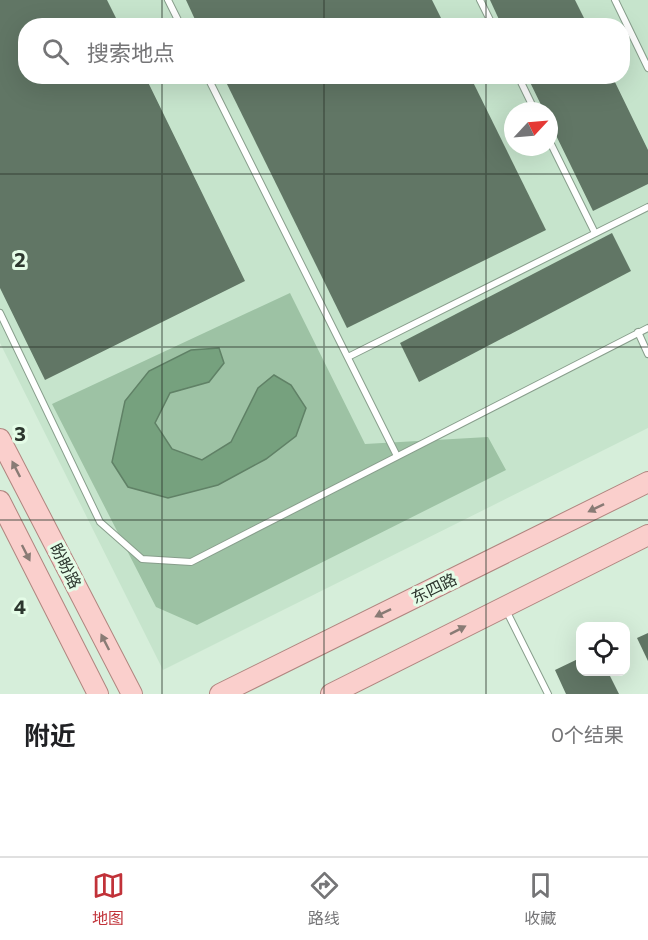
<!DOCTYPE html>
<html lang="zh">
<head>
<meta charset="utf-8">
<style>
  :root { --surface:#fff; --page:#f6f6f6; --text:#202124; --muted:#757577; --line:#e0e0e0; --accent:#c13239 }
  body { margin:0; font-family:Commissioner,"Noto Sans SC",sans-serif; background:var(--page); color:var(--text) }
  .controls { position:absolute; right:18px; bottom:18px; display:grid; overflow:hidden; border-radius:12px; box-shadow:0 6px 24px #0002 }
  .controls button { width:54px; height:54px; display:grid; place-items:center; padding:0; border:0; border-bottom:2px solid var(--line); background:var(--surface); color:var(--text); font:30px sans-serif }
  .compass { position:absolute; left:504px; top:102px; width:54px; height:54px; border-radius:50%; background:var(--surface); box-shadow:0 6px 24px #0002; rotate:64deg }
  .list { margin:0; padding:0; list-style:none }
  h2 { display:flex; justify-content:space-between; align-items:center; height:78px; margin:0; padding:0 24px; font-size:26px }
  h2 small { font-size:20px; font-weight:400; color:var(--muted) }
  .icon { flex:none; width:33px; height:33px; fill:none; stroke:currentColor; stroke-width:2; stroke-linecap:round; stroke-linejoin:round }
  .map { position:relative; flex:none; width:648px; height:694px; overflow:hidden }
  .search { position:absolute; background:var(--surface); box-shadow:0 6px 24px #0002; left:18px; right:18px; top:18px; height:66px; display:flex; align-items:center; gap:15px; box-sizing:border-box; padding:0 21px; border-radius:24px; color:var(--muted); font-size:22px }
  .sheet { height:162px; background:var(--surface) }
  nav { display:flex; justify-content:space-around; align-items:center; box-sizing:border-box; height:84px; border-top:2px solid var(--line); background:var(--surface); font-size:16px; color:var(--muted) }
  nav a { display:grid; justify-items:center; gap:3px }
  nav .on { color:var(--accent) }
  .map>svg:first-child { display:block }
  .built { fill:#c6e4cc; fill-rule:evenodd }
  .green { fill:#9dc2a4 }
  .water { fill:#76a17e; stroke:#608166; stroke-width:1.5 }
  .building { fill:#617665 }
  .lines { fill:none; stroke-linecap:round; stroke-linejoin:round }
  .service-casing { stroke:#889e8c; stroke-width:8 }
  .primary-casing { stroke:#b0857f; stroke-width:22 }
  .service { stroke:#fff; stroke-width:6 }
  .primary { stroke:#facfcc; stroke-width:20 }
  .oneway { fill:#897b75 }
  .grid { fill:none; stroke:#2c362e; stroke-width:1.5; stroke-opacity:0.55 }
  .labels { text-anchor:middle; stroke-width:6; stroke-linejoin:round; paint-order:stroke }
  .street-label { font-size:16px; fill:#2c362e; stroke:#e4fce7 }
  .grid-label { font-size:20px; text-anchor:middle; font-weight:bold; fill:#2c362e; stroke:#e4fce7; stroke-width:6; stroke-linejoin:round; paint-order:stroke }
</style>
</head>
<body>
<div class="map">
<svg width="648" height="694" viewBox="0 0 648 694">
  <rect width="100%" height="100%" fill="#d6eeda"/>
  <!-- built -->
  <path class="built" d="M0 0H648V428L163 670 0 343ZM26 26H622V76H26ZM513 111H549V147H513Z"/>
  <!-- green -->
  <path class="green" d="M290 293 365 444 488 437 506 470 197 625 156 607 52 404Z"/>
  <!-- water -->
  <path class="water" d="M219 348 224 363 209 382 170 393 155 423 172 449 202 460 231 442 258 388 274 375 291 385 306 408 296 436 266 459 218 485 168 498 128 487 112 462 125 401 149 371 191 350Z"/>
  <!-- building -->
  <g class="building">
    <path d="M0 0H107L120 26H26V76H145L245 281 45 380 0 288Z"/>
    <path d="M186 0H432L445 26H198Z"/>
    <path d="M490 0H575L588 26H502Z"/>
    <path d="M223 76H470L546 230 347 328Z"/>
    <path d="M527 76H612L648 150V184L593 211 549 121V111H544Z"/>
    <path d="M612 233 631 271 419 382 400 343Z"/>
    <path d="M648 633V661L637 638Z"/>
    <path d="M580 658V672H608L619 694H566L555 670Z"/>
  </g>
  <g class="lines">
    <!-- service casing -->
    <g class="service-casing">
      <g id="service">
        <path d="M168 0 181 26"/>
        <path d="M480 0 493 26"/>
        <path d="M615 0 648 68"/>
        <path d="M207 76 397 456"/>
        <path d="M518 76 535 111"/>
        <path d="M549 140 595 233"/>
        <path d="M0 313 100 522 142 559 191 562 648 328"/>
        <path d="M638 332 648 354"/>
        <path d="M348 357 648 207"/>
        <path d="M506 610 548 694"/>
      </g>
    </g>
    <!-- primary casing -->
    <g class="primary-casing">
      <g id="primary">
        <path d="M0 439 132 694"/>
        <path d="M0 501 98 694"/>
        <path d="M220 694 648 482"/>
        <path d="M331 694 648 535"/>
      </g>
    </g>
    <!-- service -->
    <use href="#service" class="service"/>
    <!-- primary -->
    <use href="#primary" class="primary"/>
  </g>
  <!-- one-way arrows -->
  <defs><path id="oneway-solid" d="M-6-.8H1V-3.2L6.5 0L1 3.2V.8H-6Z" transform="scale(1.5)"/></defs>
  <g class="oneway">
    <use href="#oneway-solid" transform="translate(16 469) rotate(-117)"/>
    <use href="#oneway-solid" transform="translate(596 508) rotate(154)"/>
    <use href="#oneway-solid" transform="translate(26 553) rotate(63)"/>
    <use href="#oneway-solid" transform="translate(383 613) rotate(154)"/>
    <use href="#oneway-solid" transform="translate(458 630) rotate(-27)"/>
    <use href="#oneway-solid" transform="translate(105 642) rotate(-117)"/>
  </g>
  <!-- grid -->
  <path class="grid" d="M162 0V26M324 0V26M486 0V26M162 76V694M324 76V694M486 76V694M0 174H648M0 347H648M0 520H648"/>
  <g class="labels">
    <!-- street labels -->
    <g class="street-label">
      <text transform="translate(66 566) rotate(63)" y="6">盼盼路</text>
      <text transform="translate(434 588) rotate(-26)" y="6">东四路</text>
    </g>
  </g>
  <g class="grid-label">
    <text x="20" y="267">2</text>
    <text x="20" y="441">3</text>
    <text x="20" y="614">4</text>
  </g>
</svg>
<div class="controls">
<button><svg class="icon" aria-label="locate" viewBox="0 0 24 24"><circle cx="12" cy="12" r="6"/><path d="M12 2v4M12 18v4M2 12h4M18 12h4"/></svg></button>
</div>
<svg class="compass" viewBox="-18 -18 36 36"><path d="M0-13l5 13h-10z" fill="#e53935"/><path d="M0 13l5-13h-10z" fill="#757577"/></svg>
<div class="search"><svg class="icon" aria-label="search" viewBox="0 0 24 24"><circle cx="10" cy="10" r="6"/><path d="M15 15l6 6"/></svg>搜索地点</div>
</div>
<section class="sheet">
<h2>附近<small>0个结果</small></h2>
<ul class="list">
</ul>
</section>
<nav>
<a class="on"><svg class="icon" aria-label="map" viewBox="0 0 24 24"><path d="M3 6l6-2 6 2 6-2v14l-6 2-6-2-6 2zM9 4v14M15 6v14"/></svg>地图</a>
<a><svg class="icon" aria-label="directions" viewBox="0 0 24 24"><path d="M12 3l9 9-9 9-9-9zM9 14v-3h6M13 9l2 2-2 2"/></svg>路线</a>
<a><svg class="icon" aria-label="saved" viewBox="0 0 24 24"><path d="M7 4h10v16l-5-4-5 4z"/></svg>收藏</a>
</nav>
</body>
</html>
